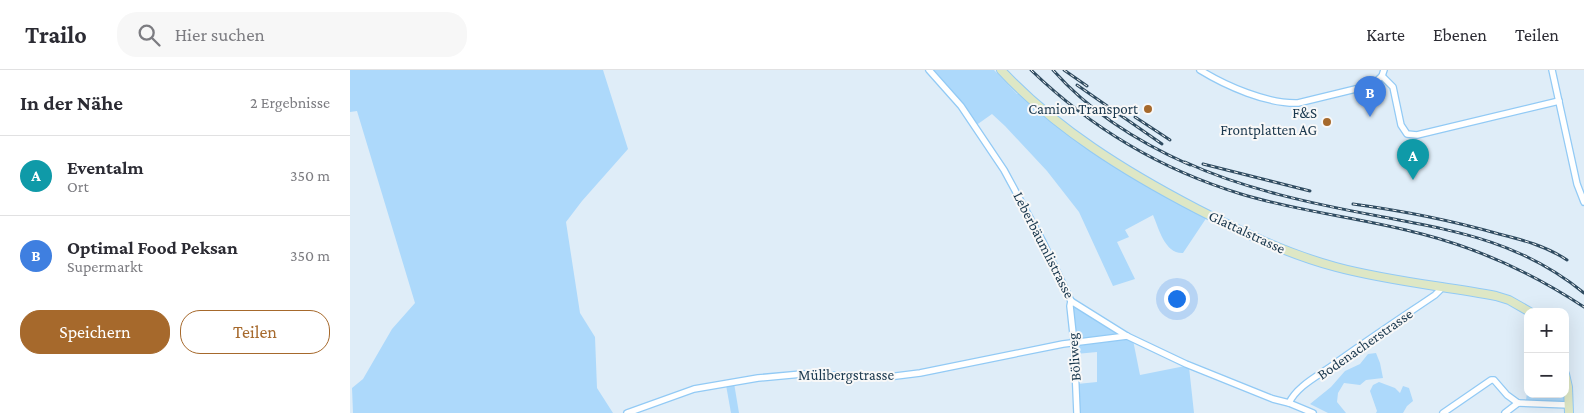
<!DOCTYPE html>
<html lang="de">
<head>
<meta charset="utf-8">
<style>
  :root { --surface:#fff; --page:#f7f7f7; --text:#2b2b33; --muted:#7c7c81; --line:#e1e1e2; --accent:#a6692c }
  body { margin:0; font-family:"Crimson Pro",serif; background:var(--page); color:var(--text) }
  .controls { position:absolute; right:15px; bottom:15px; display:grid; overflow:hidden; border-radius:10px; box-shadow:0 5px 20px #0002 }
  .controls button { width:45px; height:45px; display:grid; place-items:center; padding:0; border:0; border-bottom:1px solid var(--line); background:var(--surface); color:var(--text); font:25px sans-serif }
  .you { position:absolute; left:826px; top:228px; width:18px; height:18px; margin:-12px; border:4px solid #fff; border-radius:50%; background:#1a73e8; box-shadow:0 0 0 8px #1a73e833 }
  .badge { display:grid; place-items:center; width:32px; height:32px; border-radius:50%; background:var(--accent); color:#fff; font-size:16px; font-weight:700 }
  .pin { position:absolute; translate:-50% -41px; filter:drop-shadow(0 1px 2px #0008) }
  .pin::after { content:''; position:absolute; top:26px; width:18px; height:15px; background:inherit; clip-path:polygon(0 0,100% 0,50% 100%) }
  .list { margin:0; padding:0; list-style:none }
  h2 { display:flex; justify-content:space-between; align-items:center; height:65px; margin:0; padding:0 20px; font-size:21px }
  h2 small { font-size:16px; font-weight:400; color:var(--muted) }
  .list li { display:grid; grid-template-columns:32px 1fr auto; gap:15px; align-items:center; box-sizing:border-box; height:80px; padding:0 20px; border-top:1px solid var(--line) }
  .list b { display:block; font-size:19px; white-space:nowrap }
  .list p { margin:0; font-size:16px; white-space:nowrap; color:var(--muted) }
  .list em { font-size:16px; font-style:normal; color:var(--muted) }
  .actions { display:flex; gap:10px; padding:15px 20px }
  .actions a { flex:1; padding:11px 0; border:1px solid var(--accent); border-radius:20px; text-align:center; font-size:18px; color:var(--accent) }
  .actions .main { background:var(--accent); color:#fff }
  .icon { flex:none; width:28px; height:28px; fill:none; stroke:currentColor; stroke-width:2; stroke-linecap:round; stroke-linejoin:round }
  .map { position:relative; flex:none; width:1234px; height:343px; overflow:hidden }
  header { display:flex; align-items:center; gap:30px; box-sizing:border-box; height:70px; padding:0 25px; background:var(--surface); border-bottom:1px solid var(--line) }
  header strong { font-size:24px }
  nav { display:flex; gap:28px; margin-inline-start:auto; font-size:18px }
  .search { width:350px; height:45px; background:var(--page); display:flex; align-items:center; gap:12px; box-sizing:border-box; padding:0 18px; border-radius:20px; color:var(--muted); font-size:19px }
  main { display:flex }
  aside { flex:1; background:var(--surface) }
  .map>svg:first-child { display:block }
  .green { fill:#add9fb }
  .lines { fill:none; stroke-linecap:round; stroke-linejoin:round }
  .street-casing { stroke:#92caf5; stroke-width:8 }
  .secondary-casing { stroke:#92caf5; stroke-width:10 }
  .street { stroke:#fff; stroke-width:5.5 }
  .secondary { stroke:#dee7c5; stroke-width:8 }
  .rail-casing { stroke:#304c61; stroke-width:3 }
  .rail { stroke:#f8f8f8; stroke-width:1; stroke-dasharray:4; stroke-linecap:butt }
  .poi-dot { fill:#a6692c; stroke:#f8f8f8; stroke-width:2 }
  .labels { text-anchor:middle; stroke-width:4; stroke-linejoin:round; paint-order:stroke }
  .poi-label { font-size:15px; fill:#1a384e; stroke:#f8f8f8; text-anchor:end }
  .street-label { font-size:15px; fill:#1a384e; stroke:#f8f8f8 }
</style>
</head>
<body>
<header>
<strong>Trailo</strong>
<div class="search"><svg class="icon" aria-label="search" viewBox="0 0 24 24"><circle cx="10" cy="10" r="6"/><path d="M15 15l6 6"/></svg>Hier suchen</div>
<nav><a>Karte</a><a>Ebenen</a><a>Teilen</a></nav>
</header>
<main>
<aside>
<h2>In der Nähe<small>2 Ergebnisse</small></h2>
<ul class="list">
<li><span class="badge" style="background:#0f9aa8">A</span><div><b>Eventalm</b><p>Ort</p></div><em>350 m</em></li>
<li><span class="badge" style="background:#3f7fe0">B</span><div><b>Optimal Food Peksan</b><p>Supermarkt</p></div><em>350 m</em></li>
</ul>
<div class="actions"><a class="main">Speichern</a><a>Teilen</a></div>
</aside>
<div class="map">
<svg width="1234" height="343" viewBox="0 0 1234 343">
  <rect width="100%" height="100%" fill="#dfedf8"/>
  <!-- green -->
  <g class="green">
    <path d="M0 0H253L278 79 232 131 216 152 230 243 245 267 247 318 263 343H3L2 318 13 309 42 259 65 233 7 41 0 42Z"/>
    <path d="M580 0H644L667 24 669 23 696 48 732 74 857 147 833 183C815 184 809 159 803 145L775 160 779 167 767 172 785 209 763 216 729 142 697 101 655 56 642 44 625 56Z"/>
    <path d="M721 233 783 270 790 305 835 296 839 297 844 343H729L727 314 747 312V282L726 284Z"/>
    <path d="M1026 283 1030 293 1033 308 1016 310 1010 315 994 313 988 323 987 332 996 343H978L960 334 981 317 995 301 1010 294 1018 284Z"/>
    <path d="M1029 312 1045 318 1050 323 1053 316 1059 318 1063 331 1057 336 1053 343H1026L1027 341 1020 321 1023 315Z"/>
    <path d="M384 313 389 343H381L376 315Z"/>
    <path d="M1178 316V324H1214V333L1176 330Z"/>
  </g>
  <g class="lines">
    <!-- street casing -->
    <g class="street-casing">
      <g id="street">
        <path d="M579 0 611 36 654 100 693 172 721 231 777 266 836 294 923 329 939 333 963 343"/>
        <path d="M850 0C876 16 917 34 948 33L1022 15 1032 6 1034 0"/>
        <path d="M1202 0 1227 114 1234 132"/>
        <path d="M1032 6 1043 17 1051 55 1057 64 1067 65 1209 31"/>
        <path d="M721 231 720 236 724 273 727 343"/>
        <path d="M939 333C947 316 968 306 983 295 1016 271 1051 248 1085 225L1090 220 1091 216"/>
        <path d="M1168 333 1219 335"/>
        <path d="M277 343 344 319 408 308 452 304 538 307 570 303 713 274 777 266"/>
        <path d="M1093 343 1141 310H1144L1157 325 1168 333"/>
        <path d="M1155 343 1168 333"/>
      </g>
    </g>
    <!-- secondary casing -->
    <g class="secondary-casing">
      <g id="secondary">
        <path d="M651 0C706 59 776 102 847 139 892 162 937 184 986 197 1038 211 1093 216 1146 226L1159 230 1180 242"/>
        <path d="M1215 304 1218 317 1219 343"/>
      </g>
    </g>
    <!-- street -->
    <use href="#street" class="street"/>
    <!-- secondary -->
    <use href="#secondary" class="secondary"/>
    <!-- rail casing -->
    <g class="rail-casing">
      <g id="rail">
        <path d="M681 0C740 57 812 100 891 124 950 142 1013 148 1072 164 1130 179 1184 204 1234 237"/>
        <path d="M703 0C739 41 790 73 840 95"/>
        <path d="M714 0 737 16"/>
        <path d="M727 15 812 74"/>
        <path d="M785 47 820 70"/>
        <path d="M835 92C893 119 964 134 1028 146 1106 161 1170 171 1234 223"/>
        <path d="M853 94 960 121"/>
        <path d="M1003 134C1054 141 1100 150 1149 164 1173 170 1196 176 1217 190"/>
      </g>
    </g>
    <!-- rail -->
    <use href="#rail" class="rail"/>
  </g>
  <!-- markers -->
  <g class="poi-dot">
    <circle cx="798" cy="39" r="5"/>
    <circle cx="977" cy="52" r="5"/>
  </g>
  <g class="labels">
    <!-- poi labels -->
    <g class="poi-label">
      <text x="788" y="44">Camion Transport</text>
      <text x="967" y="48">F&amp;S<tspan x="967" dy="17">Frontplatten AG</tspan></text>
    </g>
    <!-- street labels -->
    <g class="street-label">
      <text transform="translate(897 162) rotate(25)" y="5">Glattalstrasse</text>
      <text transform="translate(694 175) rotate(63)" y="5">Leberbäumlistrasse</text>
      <text transform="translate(1015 274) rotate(-35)" y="5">Bodenacherstrasse</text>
      <text transform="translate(724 287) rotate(-94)" y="5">Böliweg</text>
      <text x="496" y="310">Mülibergstrasse</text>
    </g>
  </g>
</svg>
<div class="controls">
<button>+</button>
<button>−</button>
</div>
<div class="you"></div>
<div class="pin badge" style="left:1063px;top:110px;background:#0f9aa8">A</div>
<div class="pin badge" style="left:1020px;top:47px;background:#3f7fe0">B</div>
</div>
</main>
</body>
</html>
